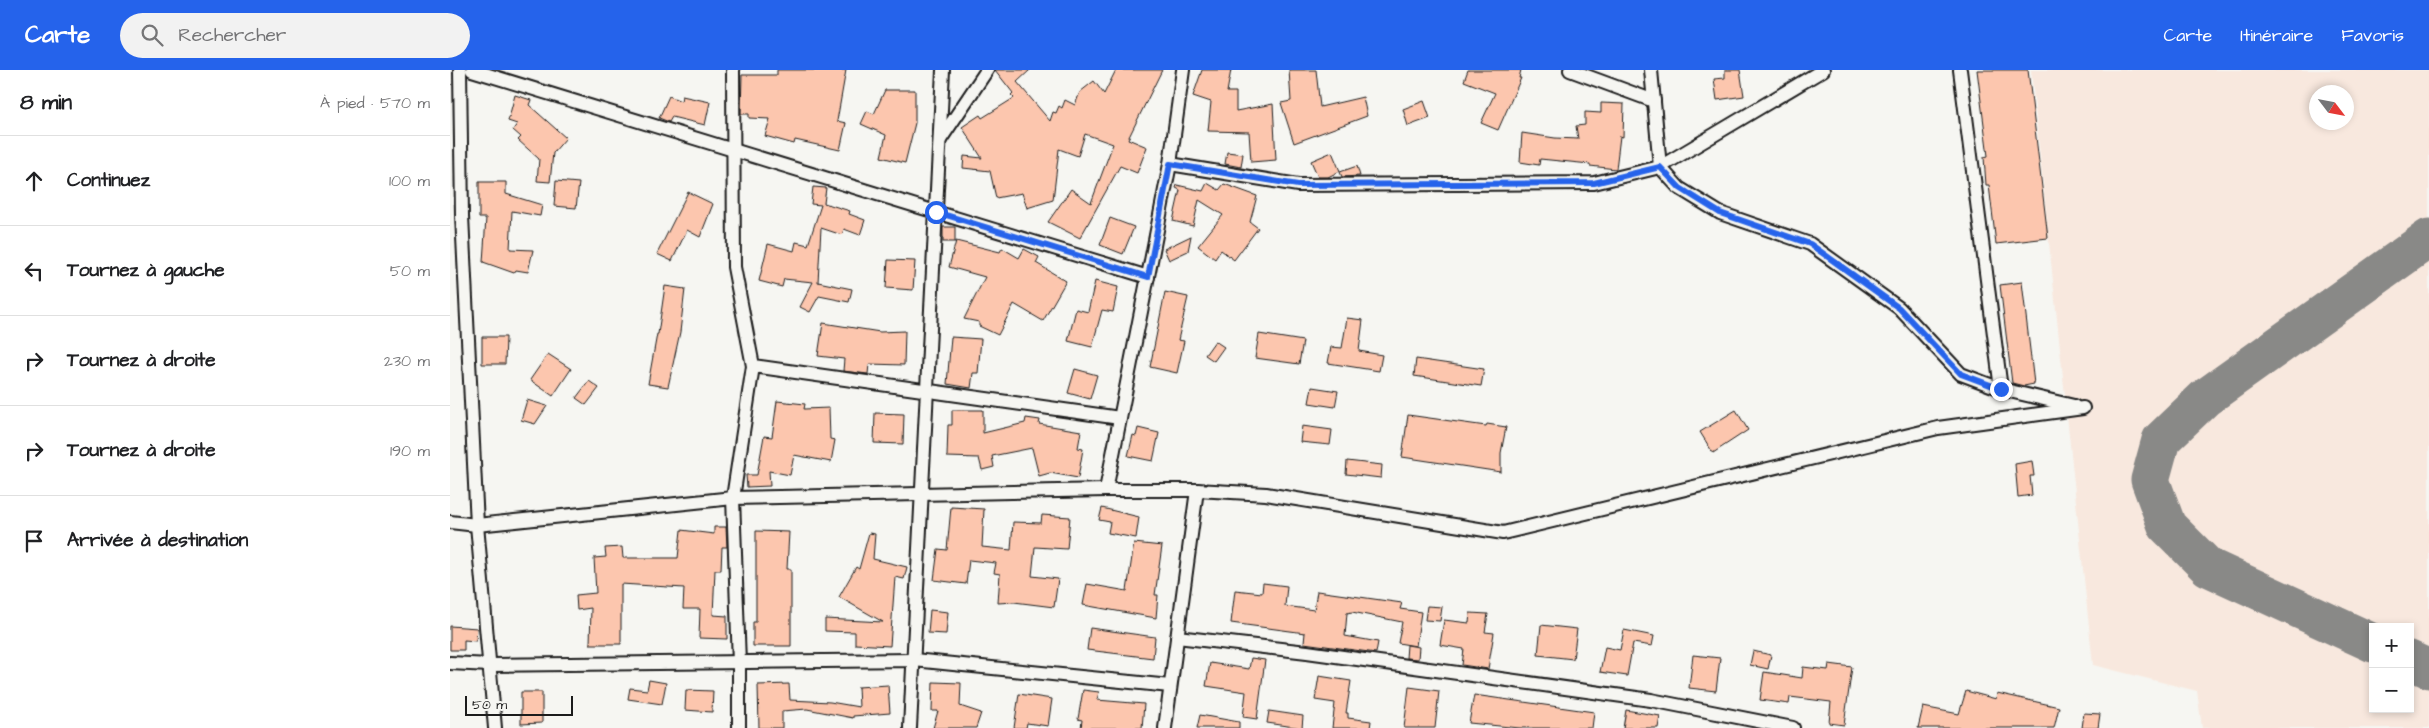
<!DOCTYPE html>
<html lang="fr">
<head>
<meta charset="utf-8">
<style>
  :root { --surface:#fff; --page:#f2f2f2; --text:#202124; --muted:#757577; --line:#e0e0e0; --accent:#2563eb }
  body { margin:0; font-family:"Architects Daughter",sans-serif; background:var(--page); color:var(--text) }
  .controls { position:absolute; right:15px; bottom:15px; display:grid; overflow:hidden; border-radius:0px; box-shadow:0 2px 8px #0003 }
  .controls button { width:45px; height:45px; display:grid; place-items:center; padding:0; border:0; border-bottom:1px solid var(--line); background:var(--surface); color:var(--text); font:25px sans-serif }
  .compass { position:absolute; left:1859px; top:15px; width:45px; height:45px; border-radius:50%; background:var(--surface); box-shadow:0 2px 8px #0003; rotate:122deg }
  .scale { position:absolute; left:15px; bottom:12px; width:108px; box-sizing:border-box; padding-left:5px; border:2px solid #1c1c1c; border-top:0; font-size:14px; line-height:18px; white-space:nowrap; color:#1c1c1c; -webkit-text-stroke:4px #f6f6f2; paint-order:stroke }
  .stop { position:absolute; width:15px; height:15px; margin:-11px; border:4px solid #2563eb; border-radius:50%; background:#fff }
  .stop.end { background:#2563eb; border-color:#fff; box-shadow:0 1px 5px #0008 }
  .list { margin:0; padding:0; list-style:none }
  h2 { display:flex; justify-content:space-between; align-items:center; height:65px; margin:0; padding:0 20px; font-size:21px }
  h2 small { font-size:16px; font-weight:400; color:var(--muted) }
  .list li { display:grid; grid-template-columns:32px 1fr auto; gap:15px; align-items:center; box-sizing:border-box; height:90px; padding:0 20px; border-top:1px solid var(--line) }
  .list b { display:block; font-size:19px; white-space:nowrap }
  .list em { font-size:16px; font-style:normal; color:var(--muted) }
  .icon { flex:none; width:28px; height:28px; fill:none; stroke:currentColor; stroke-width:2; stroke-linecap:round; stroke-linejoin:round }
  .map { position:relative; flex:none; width:1979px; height:658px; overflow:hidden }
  header { display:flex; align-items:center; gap:30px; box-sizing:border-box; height:70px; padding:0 25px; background:var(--accent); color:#fff }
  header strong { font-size:24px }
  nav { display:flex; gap:28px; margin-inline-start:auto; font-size:18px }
  .search { width:350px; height:45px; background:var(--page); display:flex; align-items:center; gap:12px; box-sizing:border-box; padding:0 18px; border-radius:28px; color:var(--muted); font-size:19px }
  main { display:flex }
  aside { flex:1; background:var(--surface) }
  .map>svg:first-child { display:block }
  .built { fill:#f8e8de; fill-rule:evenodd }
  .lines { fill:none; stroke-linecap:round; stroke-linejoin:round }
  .taxiway { stroke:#898987; stroke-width:39 }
  .building { fill:#fcc6ae; stroke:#1c1c1c }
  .minor-casing { stroke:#1c1c1c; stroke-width:16 }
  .minor { stroke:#f6f6f2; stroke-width:12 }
  .route { stroke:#2563eb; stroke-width:6 }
</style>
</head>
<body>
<header>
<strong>Carte</strong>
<div class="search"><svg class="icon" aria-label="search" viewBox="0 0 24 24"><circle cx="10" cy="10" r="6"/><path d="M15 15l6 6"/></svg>Rechercher</div>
<nav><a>Carte</a><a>Itinéraire</a><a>Favoris</a></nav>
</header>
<main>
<aside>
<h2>8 min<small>À pied · 570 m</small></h2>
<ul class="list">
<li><svg class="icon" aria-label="ahead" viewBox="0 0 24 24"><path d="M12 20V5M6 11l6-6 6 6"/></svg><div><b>Continuez</b></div><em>100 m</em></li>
<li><svg class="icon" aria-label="left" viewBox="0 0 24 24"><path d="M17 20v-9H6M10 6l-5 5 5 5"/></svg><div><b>Tournez à gauche</b></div><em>50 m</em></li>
<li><svg class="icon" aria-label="right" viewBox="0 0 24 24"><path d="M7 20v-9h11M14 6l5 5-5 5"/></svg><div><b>Tournez à droite</b></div><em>230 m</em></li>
<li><svg class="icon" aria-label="right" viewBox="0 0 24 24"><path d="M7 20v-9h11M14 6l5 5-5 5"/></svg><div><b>Tournez à droite</b></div><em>190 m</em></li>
<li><svg class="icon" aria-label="arrive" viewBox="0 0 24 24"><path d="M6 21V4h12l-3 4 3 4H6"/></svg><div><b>Arrivée à destination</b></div></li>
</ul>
</aside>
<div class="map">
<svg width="1979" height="658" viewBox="0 0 1979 658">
  <rect width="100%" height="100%" fill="#f6f6f2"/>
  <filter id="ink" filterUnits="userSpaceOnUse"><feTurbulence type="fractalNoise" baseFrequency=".02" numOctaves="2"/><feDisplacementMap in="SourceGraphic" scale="10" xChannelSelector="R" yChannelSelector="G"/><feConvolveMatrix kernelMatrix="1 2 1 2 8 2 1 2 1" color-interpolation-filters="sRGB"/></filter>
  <g filter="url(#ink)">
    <!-- built -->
    <path class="built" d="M1581 0H1979V658H1752L1747 621 1643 595ZM1866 22H1896V52H1866ZM1923 557H1960V639H1923Z"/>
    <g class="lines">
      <!-- taxiway -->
      <g class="taxiway">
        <path d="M1923 573 1758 497 1717 456 1700 410 1711 370 1755 328 1979 168"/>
        <path d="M1960 590 1979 599"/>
      </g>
    </g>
    <!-- building -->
    <g class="building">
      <path d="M327 0H396L387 51 396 53 390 80 345 70 344 74 315 66 320 49 299 48V44H291L292 5H327Z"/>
      <path d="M545 0H580L567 12 600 51 603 42 606 43 609 36 612 38 615 30 625 35 630 22 644 11 654 24 666 0H712L678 69 697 77 687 103 670 96 630 168 598 152 621 119 641 133 663 74 635 64 628 86 609 79 603 130 577 138 572 123 546 128 540 101 513 98 514 86 532 88 512 57 530 45 532 48 564 28 561 25 563 23Z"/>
      <path d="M752 0H781L777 22H786V41L823 34 826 90 801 92 799 62 758 61 761 32 743 26Z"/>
      <path d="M839 0H866L870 37 913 27 917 46 844 73 831 33 841 31Z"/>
      <path d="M1018 0H1071L1069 8H1071L1048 60 1031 53 1045 23 1014 11Z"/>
      <path d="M1275 0H1290L1294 26 1267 30 1264 9 1275 8Z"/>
      <path d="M1527 0H1578L1598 168 1546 174 1539 115H1536L1534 87 1538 86Z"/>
      <path d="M435 20H465V53L455 93 431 87 436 65 411 54 417 41 424 44Z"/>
      <path d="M65 25 81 30 79 35 116 68 103 83 100 112 87 111 89 89 68 70 71 67 63 60 67 54 58 51Z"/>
      <path d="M219 26 231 31 232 26 260 32 255 55 222 47 219 52 209 48Z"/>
      <path d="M974 31 980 48 958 56 953 39Z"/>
      <path d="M1151 33 1174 34 1173 67 1170 66 1166 99 1140 96V94L1090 89 1089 95 1070 92 1072 63 1105 68 1128 69 1126 56 1135 55V42L1151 43Z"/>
      <path d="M777 82 793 84 791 97 775 94Z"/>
      <path d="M882 82 890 101 878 107H868L861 91Z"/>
      <path d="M907 96 910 106 892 107 890 102Z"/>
      <path d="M106 111 129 113 126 138 104 136Z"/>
      <path d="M29 112H56V124L92 135 90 146 62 141 60 179 83 180 78 202 66 200 64 203 33 192 36 148H29Z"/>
      <path d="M757 113 769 120 774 114 807 126 800 152 808 158 784 190 771 180 765 189 748 176 773 145 749 130 743 156 723 151 730 120 726 118 727 115 753 121Z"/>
      <path d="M363 117 376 118 374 133 400 141 399 144 415 150 410 165 394 159 392 165 371 158 368 212 402 219 399 232 369 226 360 242 350 237 363 212 334 209 332 217 309 211 318 174 344 181 346 172 358 175 371 135 361 134Z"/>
      <path d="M238 122 263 134 250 167 237 160 222 191 207 184Z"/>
      <path d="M660 148 684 157 673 184 650 175Z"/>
      <rect x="493" y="157" width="12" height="15"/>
      <path d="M741 166 738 181 719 190 714 179Z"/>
      <path d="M506 171 550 182 552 178 569 188 574 179 589 187 586 193 616 211 593 251 564 234 548 265 529 256V252L514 249 535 207 499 197Z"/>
      <path d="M438 190 465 191 463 220 436 218Z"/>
      <path d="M645 211 668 217 663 242 652 240 642 277 618 271 626 239 638 242Z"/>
      <path d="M1572 212 1584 314 1574 316 1562 313 1550 215Z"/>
      <path d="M215 216 235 219 230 262 218 317 198 314 207 264H208Z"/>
      <path d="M715 222 738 227 728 270 734 271 727 303 700 297Z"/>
      <path d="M897 248 913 250 909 281 932 285 929 301 878 293 881 277 892 278Z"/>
      <path d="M373 253 430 262 455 261 454 295 419 294 418 304 393 301 394 289 368 286Z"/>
      <path d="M809 264 853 271 849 294 805 288Z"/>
      <path d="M32 267H56L55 294H32Z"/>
      <path d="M501 267 531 269 528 303H523L521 318 497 314Z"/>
      <path d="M765 271 774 277 764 291 755 285Z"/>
      <path d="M98 284 121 299 103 326 80 310Z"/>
      <path d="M966 289 1034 299 1031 316 964 306Z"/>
      <path d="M625 299 647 305 640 329 618 323Z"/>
      <path d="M139 311 149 318 136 335 126 328Z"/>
      <path d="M862 317 888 321 885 337 859 333Z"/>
      <path d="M77 330 97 336 85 354 71 350Z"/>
      <path d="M327 331 355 334 354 339 379 338 380 369 385 370 381 392 344 385 340 405 319 401 320 416 297 417 296 405H307L314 366 322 367Z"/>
      <path d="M502 340H533V363L575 353 576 348 590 350 589 354 631 361 628 378 633 379 628 408 600 403 589 406 582 378 542 386 544 397 532 400 529 388 497 387 498 355H502Z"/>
      <path d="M1286 340 1298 360 1263 383 1250 362Z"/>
      <path d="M425 343 454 344 453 374 424 373Z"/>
      <path d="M958 345 1036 356 1037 354 1056 357 1051 383V402L952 387Z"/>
      <path d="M852 356 882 360 880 375 850 372Z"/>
      <path d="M688 358 709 363 703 391 678 386 683 365 686 366Z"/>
      <path d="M897 391 932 395 931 408 896 404Z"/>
      <path d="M1582 391 1584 406H1580L1582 425 1568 427 1565 394Z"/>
      <path d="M501 437 534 439 532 477 561 480 563 452 591 453 592 445 620 447 617 479 585 477 582 506 608 509 604 537 564 532 548 533 550 504 544 503 546 493 519 490 516 514 484 510 488 479 497 480Z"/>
      <path d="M652 438 689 447 686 468 658 463 660 452 649 450Z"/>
      <path d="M264 457H276L277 477H272L271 500H265L263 545 277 546V569L249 568 250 539H233L234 518 171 514V574H140L141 538 127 540 126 525 146 523 144 488 156 487 155 478 172 477 173 488H228L231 460 264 464Z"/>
      <path d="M306 461 339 462 337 499H341V576H303V552H306Z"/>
      <path d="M419 463 425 464 423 489 457 497 454 509 445 507 440 576 405 574V562L375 561V549L433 552 389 527 406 497 409 499Z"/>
      <path d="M684 473 712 476 705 525H708L706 548 633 535 637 514 677 521Z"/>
      <path d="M813 513 837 516 835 536 864 540 867 521 952 533 950 539 971 542 966 576 948 573 952 552 902 542 897 543 895 566 928 572 926 583 854 573 855 563 781 553 785 520 812 523Z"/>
      <path d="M977 536 992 537 990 551 975 550Z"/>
      <path d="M480 540 498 542 496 564 478 563Z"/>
      <path d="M1020 543 1038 544 1035 562 1044 563 1038 599 1012 595 1014 579 990 575 994 550 1019 553Z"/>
      <path d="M1091 555 1127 559 1123 589 1088 585Z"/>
      <path d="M0 556 27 558 26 571 14 570V580H0Z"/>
      <path d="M640 558 705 567 703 588 637 580Z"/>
      <path d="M1174 560 1204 566 1202 576 1183 573 1177 606 1150 602 1155 577 1170 580Z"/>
      <path d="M957 575 969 577 968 589 956 588Z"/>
      <path d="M1303 581 1321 585 1318 599 1300 595Z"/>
      <path d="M1243 585 1270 588 1266 621 1239 618Z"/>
      <path d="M801 588 815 590 807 649 793 647 796 622 756 616 760 593 799 599Z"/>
      <path d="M1379 594 1402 597 1394 655 1379 653 1381 632 1340 627 1339 634 1310 630 1314 602 1352 608 1353 597 1378 600Z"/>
      <path d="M869 606 901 611 896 643H898V648L921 651 920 658H882L885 633 865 630Z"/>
      <path d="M199 610 216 613 212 634 178 629 180 618 197 620Z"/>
      <path d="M483 612 511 613 510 636 531 643 526 658H483L488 641H482Z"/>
      <path d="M339 614 340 630 380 632 409 637 408 617 438 615 440 643 403 646V648L357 639 332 641V658H309L308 615Z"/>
      <path d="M959 617 989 621 985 658H954Z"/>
      <path d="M236 620 263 621 262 642 235 640Z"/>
      <path d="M633 620 649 622 647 630 694 634 692 658H631L632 650 628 649Z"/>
      <path d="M1516 621 1546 629 1547 623 1609 637 1604 658H1468L1473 637 1509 644Z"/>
      <path d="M71 622H92V653L71 654Z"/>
      <path d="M569 624 602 629 598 656 577 653 576 658H564Z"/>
      <path d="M1024 625 1144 642 1142 658H1070L1019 653Z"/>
      <path d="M1176 640 1210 646 1208 658H1173Z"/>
      <path d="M819 641 853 646 852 658 817 653Z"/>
      <path d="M1634 643 1650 644 1648 658H1632Z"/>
      <path d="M750 645 789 652V658H747Z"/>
    </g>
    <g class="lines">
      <!-- minor casing -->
      <g class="minor-casing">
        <g id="minor">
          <path d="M10 0 12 146 27 455 45 658"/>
          <path d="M22 0 698 207"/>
          <path d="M283 0 284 197 303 296 283 428 289 593V658"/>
          <path d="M1120 0 1204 31"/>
          <path d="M1201 0 1210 97 1229 118 1270 143 1360 174 1449 238 1511 304 1551 319 1624 336"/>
          <path d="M1510 0 1551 319"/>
          <path d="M490 70 537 0"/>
          <path d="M720 94 848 115 1144 113 1210 97 1373 0"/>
          <path d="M303 296 670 348"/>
          <path d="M656 420 720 94 733 0"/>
          <path d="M0 452 27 455 283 428 656 420H747L816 424 1053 463 1488 358 1633 338"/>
          <path d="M727 567 857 582 1201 630 1343 658"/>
          <path d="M0 593 40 595 464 590 720 616"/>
          <path d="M460 658 493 0"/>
          <path d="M715 658 747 420"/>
        </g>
      </g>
      <!-- minor -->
      <use href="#minor" class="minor"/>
    </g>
  </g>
  <g class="lines" filter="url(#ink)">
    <!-- route -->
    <path class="route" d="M486 142 698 207 720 94 848 115 1144 113 1210 97 1230 118 1270 143 1360 174 1449 238 1511 304 1551 319"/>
  </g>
</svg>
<div class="controls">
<button>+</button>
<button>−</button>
</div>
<svg class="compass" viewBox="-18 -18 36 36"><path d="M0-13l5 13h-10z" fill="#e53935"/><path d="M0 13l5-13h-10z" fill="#757577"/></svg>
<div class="scale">50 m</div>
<div class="stop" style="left:486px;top:142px"></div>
<div class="stop end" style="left:1551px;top:319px"></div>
</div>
</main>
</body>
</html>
